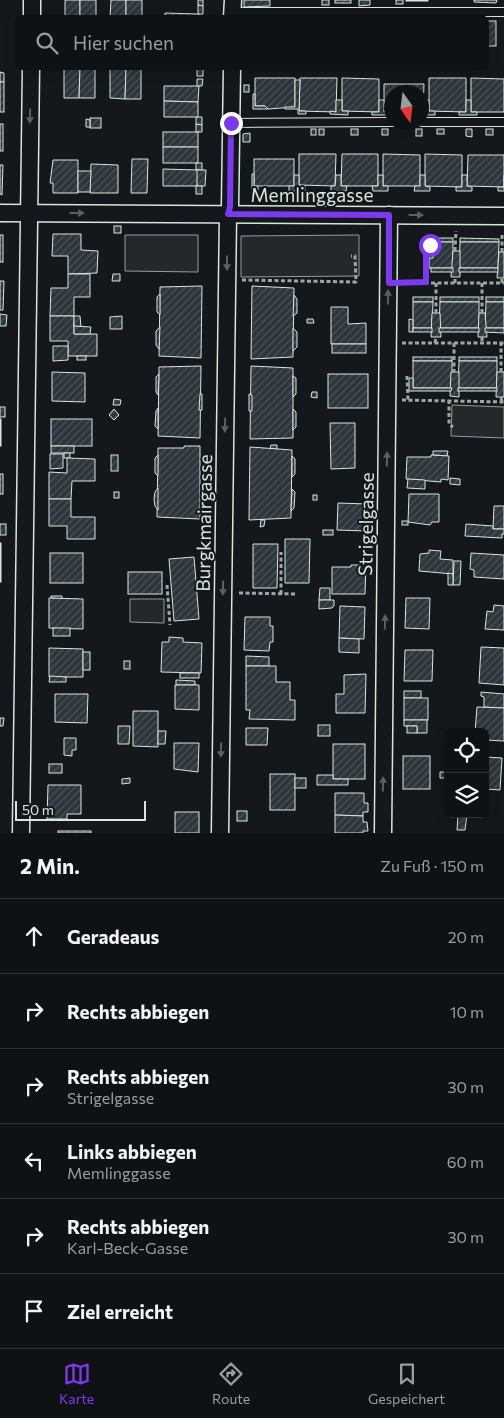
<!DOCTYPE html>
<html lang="de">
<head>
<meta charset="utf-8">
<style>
  :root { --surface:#0f1215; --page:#181b1e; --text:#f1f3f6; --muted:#9b9ea0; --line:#2f3234; --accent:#7c3aed }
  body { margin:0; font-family:Commissioner,sans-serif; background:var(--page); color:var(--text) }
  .controls { position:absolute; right:15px; bottom:15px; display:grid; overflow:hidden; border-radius:8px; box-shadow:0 2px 12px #0003 }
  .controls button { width:45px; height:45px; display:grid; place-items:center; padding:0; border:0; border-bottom:1px solid var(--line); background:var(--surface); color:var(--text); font:25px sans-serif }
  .compass { position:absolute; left:384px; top:85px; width:45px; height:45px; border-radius:50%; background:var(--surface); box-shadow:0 2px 12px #0003; rotate:166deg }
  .scale { position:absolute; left:15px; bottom:12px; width:131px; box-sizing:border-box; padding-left:5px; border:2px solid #d8e6dc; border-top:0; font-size:14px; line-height:18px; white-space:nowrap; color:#d8e6dc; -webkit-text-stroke:4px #14181c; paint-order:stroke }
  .stop { position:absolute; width:15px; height:15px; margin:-11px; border:4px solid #7c3aed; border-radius:50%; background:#fff }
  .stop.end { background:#7c3aed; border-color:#fff; box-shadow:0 1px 5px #0008 }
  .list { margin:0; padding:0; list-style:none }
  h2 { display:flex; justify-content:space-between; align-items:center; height:65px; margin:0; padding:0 20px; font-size:21px }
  h2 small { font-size:16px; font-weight:400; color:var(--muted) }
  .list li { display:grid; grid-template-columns:32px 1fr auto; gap:15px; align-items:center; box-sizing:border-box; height:75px; padding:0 20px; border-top:1px solid var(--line) }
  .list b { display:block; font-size:19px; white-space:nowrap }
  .list p { margin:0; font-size:16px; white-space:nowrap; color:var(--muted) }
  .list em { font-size:16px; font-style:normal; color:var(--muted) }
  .icon { flex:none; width:28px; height:28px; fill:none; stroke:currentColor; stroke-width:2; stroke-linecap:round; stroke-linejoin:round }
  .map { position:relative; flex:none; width:504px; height:833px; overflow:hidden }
  .search { position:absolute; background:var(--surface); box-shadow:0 2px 12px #0003; left:15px; right:15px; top:15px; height:55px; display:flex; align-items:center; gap:12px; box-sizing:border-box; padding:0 18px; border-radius:8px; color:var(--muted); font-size:19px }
  .sheet { height:515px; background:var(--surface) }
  nav { display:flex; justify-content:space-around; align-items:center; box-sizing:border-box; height:70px; border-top:1px solid var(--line); background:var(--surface); font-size:14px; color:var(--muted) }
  nav a { display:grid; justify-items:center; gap:2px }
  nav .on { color:var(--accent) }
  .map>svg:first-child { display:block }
  .parking { fill:#24282b; stroke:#939e99 }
  .building { fill:url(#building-hatch); stroke:#d8e6dc }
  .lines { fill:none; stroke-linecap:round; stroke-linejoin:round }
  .lane-casing { stroke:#d8e6dc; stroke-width:10 }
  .street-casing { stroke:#d8e6dc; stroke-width:19 }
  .path { stroke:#9da8a2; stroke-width:3; stroke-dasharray:4 2.5; stroke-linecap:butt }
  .lane { stroke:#14181c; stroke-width:8 }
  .street { stroke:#14181c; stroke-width:16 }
  .oneway { fill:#59605f }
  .route { stroke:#7c3aed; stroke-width:6 }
  .labels { text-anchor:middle; stroke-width:4; stroke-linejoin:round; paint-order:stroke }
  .street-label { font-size:19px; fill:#d8e6dc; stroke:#14181c }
</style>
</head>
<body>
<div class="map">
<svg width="504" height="833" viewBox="0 0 504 833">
  <defs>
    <pattern id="building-hatch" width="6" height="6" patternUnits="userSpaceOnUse" patternTransform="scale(1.25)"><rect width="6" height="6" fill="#2c363c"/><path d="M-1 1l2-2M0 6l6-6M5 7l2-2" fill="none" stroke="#4a5358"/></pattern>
  </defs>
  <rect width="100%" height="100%" fill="#14181c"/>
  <!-- parking -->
  <g class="parking">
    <path d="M125 235H198V272L125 271Z"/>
    <path d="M359 235V276L241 277V236Z"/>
    <path d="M452 405 504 407V438L451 436Z"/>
    <path d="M130 599H164V623L130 622Z"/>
  </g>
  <!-- building -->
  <g class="building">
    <rect x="65" y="0" width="15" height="18"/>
    <rect x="80" y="0" width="16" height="18"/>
    <path d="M111 0H126V18H110Z"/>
    <rect x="126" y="0" width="16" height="18"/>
    <path d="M198 0H203V6L198 5Z"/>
    <path d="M244 0H270V6L244 7Z"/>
    <rect x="322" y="0" width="7" height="5"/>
    <rect x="335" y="0" width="16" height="3"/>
    <path d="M359 0H370V5L359 6Z"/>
    <rect x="396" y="0" width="7" height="4"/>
    <rect x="406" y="0" width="22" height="1"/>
    <path d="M474 0H497L496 3 474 2Z"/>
    <path d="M198 5 203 6V14H198Z"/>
    <path d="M165 13 199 14V18H165Z"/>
    <rect x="486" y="21" width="10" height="25"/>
    <path d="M64 68H80L79 98H64Z"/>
    <path d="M80 68H95V98H79Z"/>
    <path d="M110 68H126L125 99 110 98Z"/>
    <path d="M126 68H141V99H125Z"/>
    <rect x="197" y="68" width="6" height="8"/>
    <path d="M0 72 4 73V82H0Z"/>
    <path d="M255 78H295V107L268 109 265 106H255Z"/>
    <path d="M300 78H337L336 112 299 111Z"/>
    <path d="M342 78 379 79V112L342 111Z"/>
    <path d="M429 78H466V112L429 111Z"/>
    <path d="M471 78 504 79V112H471Z"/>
    <path d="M197 79H203L202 86H197Z"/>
    <path d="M295 80H300L299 111H306V114H298V109H285V107H295Z"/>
    <rect x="0" y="82" width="4" height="30"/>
    <path d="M384 84H424L423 112H422V92H392V112H384Z"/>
    <rect x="244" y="85" width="5" height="7"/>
    <path d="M164 86H199L198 102 164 101Z"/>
    <path d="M253 94H255V106H265L268 109H253Z"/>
    <path d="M336 100H342V111H348V115L330 114V111L336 112Z"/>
    <path d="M379 100H384V112H392V115H372V112H379Z"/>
    <path d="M423 100H429V111H435V115H422Z"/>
    <path d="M466 100H471V112H477V115H459V112H466Z"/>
    <path d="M164 101 198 102V117H164Z"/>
    <path d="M196 117H202V125L196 124Z"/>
    <rect x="90" y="118" width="11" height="10"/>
    <path d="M86 119 90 120V127H86Z"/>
    <rect x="0" y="124" width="3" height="27"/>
    <path d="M196 124 202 125V132H196Z"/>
    <rect x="311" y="129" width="5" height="6"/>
    <rect x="319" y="129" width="5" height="6"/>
    <rect x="351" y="129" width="7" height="6"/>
    <rect x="382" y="129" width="6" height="6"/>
    <rect x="416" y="129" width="6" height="7"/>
    <rect x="437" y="129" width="7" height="5"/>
    <path d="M466 129H472V137L466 136Z"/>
    <rect x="486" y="129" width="7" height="6"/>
    <rect x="163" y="132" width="35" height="15"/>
    <path d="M250 133V142H243V134Z"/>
    <rect x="163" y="147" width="35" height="16"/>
    <path d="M299 154H336L335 186 299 185Z"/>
    <path d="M342 154H378V186H341Z"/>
    <path d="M383 154 420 155V186H383Z"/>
    <path d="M425 154 462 155V187L425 186Z"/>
    <path d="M468 155H504V187L467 186Z"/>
    <path d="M132 159H148L147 193H131Z"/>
    <rect x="254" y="159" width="40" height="27"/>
    <path d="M53 160H78V193H53V183H50Z"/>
    <rect x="196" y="163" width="6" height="7"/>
    <path d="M91 164 118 165V193H90Z"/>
    <path d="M0 165H3L2 195 0 194Z"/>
    <path d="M163 169 198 170 197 186H163Z"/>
    <path d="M197 170H206L205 186H197Z"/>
    <path d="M78 171H91L90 192H78Z"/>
    <path d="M252 174H254V186L258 187V190L252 191Z"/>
    <path d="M294 175H299V185L305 186V191H289V186H294Z"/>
    <path d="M336 175H341V186H347L346 191H331V186H335Z"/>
    <path d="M378 175H383V186H388V191H373L372 186H378Z"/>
    <path d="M420 175H425V186L430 187V191H414L415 186H420Z"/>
    <path d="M462 175H467V186L472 187V191H456V187H462Z"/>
    <path d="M504 175V191H498V187H504Z"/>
    <rect x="196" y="186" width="6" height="8"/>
    <rect x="114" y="226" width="7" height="7"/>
    <path d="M53 234H81V250L98 251 97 273 68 274V256H52Z"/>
    <rect x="0" y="235" width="3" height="27"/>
    <rect x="433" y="238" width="20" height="4"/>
    <path d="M460 238 499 239V242H460Z"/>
    <path d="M433 242H453V268H429V258H433Z"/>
    <path d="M460 242H499L498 268H459Z"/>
    <path d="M453 251H460V277H451Z"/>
    <path d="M499 252H504V278H497Z"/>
    <rect x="431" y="268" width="22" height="4"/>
    <rect x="459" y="268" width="39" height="4"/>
    <path d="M68 274H90V297H74V316H50L51 288H68Z"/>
    <path d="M113 274H120V281H112Z"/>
    <path d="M0 281H4L3 310H0Z"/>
    <path d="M202 286 201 358 159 356 160 287Z"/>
    <path d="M252 286 294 288 293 357 251 359Z"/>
    <path d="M160 294V315L157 312V297Z"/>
    <path d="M294 295 297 299V313L293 316Z"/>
    <rect x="413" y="297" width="20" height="5"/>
    <rect x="440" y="297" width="39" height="5"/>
    <rect x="486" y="297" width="18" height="5"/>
    <path d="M413 302H433L432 328H413Z"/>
    <path d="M440 302H479V328H439Z"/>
    <path d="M486 302H504V328H485Z"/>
    <path d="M331 307H348V324L366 323V344H331Z"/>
    <path d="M432 313H440L441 337H431Z"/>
    <path d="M479 313H485L487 337H478Z"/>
    <path d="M0 314 7 315 6 326H0Z"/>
    <path d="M50 316H74V334H97V356H68V341H50Z"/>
    <path d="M74 316H80L81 327 74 326Z"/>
    <path d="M122 316V329H110V317Z"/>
    <path d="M307 319H313L314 323H307Z"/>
    <path d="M409 319 413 320V332H409Z"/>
    <path d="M74 326 91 327 90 334H74Z"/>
    <path d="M160 327 159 349 156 345V331Z"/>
    <path d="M293 328 297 332V347L293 351Z"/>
    <rect x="413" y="328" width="19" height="4"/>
    <rect x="439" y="328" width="40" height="4"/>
    <path d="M485 328H504V333L485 332Z"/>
    <rect x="332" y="344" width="34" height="9"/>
    <path d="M53 346H68V360L53 361Z"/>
    <rect x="77" y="356" width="9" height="4"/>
    <rect x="413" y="357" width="39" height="4"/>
    <rect x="459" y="357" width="38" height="4"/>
    <rect x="413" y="361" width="39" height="27"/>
    <path d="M459 361H497V388H458Z"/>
    <path d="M201 366 200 438 158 436 159 367Z"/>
    <path d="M251 366 293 368V438L250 439Z"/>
    <path d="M52 372 85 373V402L52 401Z"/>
    <path d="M451 372H459V397L450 396Z"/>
    <path d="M497 372H504V397H496Z"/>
    <path d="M159 374 158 395 156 392V377Z"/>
    <rect x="328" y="374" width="40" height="34"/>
    <path d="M293 376 296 378V394L293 397Z"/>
    <path d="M409 378H413V388H452L451 391H409Z"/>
    <rect x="458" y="388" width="39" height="3"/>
    <path d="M312 392H317V398L311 397Z"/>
    <path d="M200 394H202V410H199Z"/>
    <path d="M249 394 252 395V411H249Z"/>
    <path d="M114 399 121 400 120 405H113Z"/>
    <rect x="0" y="407" width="5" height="10"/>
    <path d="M158 408V429L155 426 156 411Z"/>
    <path d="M114 409 119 415 114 420 109 415Z"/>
    <path d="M293 409 296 412V427L293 430Z"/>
    <rect x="0" y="419" width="1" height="27"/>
    <rect x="51" y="419" width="41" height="27"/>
    <path d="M330 423H355V468L331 469Z"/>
    <path d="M271 445H277V449H270Z"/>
    <rect x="51" y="446" width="23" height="7"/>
    <path d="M184 446H200V519L157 517 158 448H184Z"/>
    <path d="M250 447 292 450 291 518 249 520Z"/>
    <path d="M433 451H448L447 456 433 455Z"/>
    <rect x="64" y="453" width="6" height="5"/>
    <path d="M50 454H63V468L50 469Z"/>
    <rect x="111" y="455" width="7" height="16"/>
    <path d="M158 455V476L155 473V458Z"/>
    <path d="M431 455 449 456 448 480 441 479V482L406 479 407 457H431Z"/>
    <path d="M292 456 295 459V474L292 477Z"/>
    <path d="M67 458 95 459V481H72L71 499H49V472L67 473Z"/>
    <rect x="0" y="474" width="3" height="20"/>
    <path d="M450 478 460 479V485L450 484Z"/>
    <path d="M408 479 425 480V489L407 488Z"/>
    <path d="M158 488V510L155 506 154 499 155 492Z"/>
    <path d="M292 489 295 492 294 508 291 511Z"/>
    <rect x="114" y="492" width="5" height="6"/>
    <path d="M409 494H439V522H432L430 525 408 522Z"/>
    <rect x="313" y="495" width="4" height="5"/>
    <path d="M49 499H71V517H95V539H67V526H49Z"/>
    <path d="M338 503 367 504V514H371L370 523H367V531L337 530Z"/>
    <path d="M494 506H504V529H493Z"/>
    <path d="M261 520H265L264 526 260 527Z"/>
    <rect x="402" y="521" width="6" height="4"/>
    <rect x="0" y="524" width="6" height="11"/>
    <path d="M466 524 493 526V529H504V534H502V538L465 536Z"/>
    <rect x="323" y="530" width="10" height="5"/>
    <path d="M285 539H310L309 583H285Z"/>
    <rect x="0" y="543" width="1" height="39"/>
    <path d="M253 544H278L277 588H253Z"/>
    <path d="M429 550 441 551 440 559 453 560V574L419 571 420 554 429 553Z"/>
    <rect x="50" y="553" width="33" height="30"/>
    <path d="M471 553 504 555V579L474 577V570L470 569Z"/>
    <path d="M194 557 199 619 174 621 169 559Z"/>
    <path d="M454 561H461L460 585H453Z"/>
    <path d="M351 565H366L365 594H332V567H351Z"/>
    <rect x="128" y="572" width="34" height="22"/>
    <path d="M448 573 453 574V585H448Z"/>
    <path d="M320 588H330V600H319Z"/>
    <path d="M51 596H62V599L51 598Z"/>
    <path d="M49 598 83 599V629L49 628Z"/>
    <path d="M406 598H430L429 629 405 628Z"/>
    <path d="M319 600H334V606L332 608 319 609Z"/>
    <path d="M494 605 504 606V630L485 629 487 611 493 612Z"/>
    <path d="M340 606 365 607 364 639 339 638Z"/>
    <path d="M245 617H270V626H273V642H270L269 651 244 650Z"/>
    <rect x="53" y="628" width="17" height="8"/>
    <path d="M169 637 183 638V642L202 643 201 673 161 672 162 642H169Z"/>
    <path d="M339 638 359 639V653L339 652Z"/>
    <path d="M481 647 504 648V685L479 683Z"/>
    <path d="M49 648 83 649V677H49Z"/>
    <path d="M405 650H433L432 681H404Z"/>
    <rect x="83" y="652" width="7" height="18"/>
    <path d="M246 656 269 657V666H246Z"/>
    <rect x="124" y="661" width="6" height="8"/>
    <path d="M246 666H276V682H290V700H295V720L249 719 250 710H246Z"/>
    <rect x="180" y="673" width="19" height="5"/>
    <path d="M366 674 365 713H336V694H344V675Z"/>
    <path d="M50 676 66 677V682H49Z"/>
    <path d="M176 680 195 681V685H176Z"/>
    <path d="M175 685H199V710L175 709Z"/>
    <rect x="404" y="691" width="17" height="7"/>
    <path d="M481 692 504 694V708L484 707V697L481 696Z"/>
    <path d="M55 694H88L87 723 55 722Z"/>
    <rect x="404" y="698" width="24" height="22"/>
    <path d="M477 707 504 708V741L485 740V732H475Z"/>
    <path d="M133 711H158V747L133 746Z"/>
    <path d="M0 718H4L3 726H0Z"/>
    <path d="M404 720H427V733H417V726H404Z"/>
    <rect x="318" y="725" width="12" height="11"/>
    <path d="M118 726H130L129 744H118Z"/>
    <rect x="407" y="726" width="10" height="7"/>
    <path d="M246 728H268L267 745H246Z"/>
    <path d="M158 731H166L165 744H158Z"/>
    <path d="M64 738H76V750H72V756L64 755Z"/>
    <path d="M174 743H199L198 772 174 769Z"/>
    <rect x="333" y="744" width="32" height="35"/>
    <rect x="403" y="756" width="27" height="33"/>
    <path d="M486 757 502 758 500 790 485 789Z"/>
    <rect x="49" y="764" width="13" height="9"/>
    <path d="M440 772H448V783L447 778H440Z"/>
    <rect x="270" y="774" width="25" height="36"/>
    <path d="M317 775H333V779H348V785H317Z"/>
    <path d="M130 778V783L122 784V779Z"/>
    <rect x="295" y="778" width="11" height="10"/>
    <path d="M48 785H81V814H67V819H47Z"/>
    <path d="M335 793H364V803H368V812H363V816L335 815Z"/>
    <rect x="237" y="811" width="10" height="10"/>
    <rect x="175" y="812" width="24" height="21"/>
    <path d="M458 814H467L465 830H457Z"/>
    <path d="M335 815 363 816V822H367L368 831H363V833H335Z"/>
    <rect x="58" y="831" width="33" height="2"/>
  </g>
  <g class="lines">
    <!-- lane casing -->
    <g class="lane-casing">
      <g id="lane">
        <path d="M232 12H504"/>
        <path d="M422 122H504"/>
        <path d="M231 123 392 122"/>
      </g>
    </g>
    <!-- street casing -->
    <g class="street-casing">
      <g id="street">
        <path d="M32 18V0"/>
        <path d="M232 18 233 0"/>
        <path d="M0 213 504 216"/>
        <path d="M21 833 31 68"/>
        <path d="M220 833 228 214 230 207 232 68"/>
        <path d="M383 833 389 215"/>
      </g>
    </g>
    <!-- path -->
    <g class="path">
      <path d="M455 251 456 231"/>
      <path d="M502 252V233"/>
      <path d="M242 280 356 282 355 256H351"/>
      <path d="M426 282V244L430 245"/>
      <path d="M405 283H504"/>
      <path d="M455 283V277"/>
      <path d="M502 283V278"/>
      <path d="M436 313V283"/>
      <path d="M482 313V283"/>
      <path d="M482 337V343"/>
      <path d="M402 343H504"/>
      <path d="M435 343 436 337"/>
      <path d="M454 343V372"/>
      <path d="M501 372V343"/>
      <path d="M407 376 408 400"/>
      <path d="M501 397 502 402"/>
      <path d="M402 400 504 402"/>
      <path d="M449 400V424L453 427"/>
      <path d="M167 585 170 625"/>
      <path d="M239 593 297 594"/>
      <path d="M281 594V552"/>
    </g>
    <!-- lane -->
    <use href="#lane" class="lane"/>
    <!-- street -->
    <use href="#street" class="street"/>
  </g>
  <!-- one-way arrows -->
  <defs><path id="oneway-solid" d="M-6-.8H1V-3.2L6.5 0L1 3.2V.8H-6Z" transform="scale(1.25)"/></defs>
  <g class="oneway">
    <use href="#oneway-solid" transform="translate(30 116) rotate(91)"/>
    <use href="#oneway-solid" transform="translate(77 213)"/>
    <use href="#oneway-solid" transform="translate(416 215)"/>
    <use href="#oneway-solid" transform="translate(227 263) rotate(90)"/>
    <use href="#oneway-solid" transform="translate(388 297) rotate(-89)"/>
    <use href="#oneway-solid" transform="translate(225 425) rotate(91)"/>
    <use href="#oneway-solid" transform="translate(387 459) rotate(-89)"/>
    <use href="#oneway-solid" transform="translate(223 588) rotate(91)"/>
    <use href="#oneway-solid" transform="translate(385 622) rotate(-89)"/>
    <use href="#oneway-solid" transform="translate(221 750) rotate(91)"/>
    <use href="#oneway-solid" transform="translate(383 784) rotate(-89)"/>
  </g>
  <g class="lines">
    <!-- route -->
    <path class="route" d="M231 123 230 207 228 214 389 215V283L426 282V244L430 245"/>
  </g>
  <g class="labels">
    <!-- street labels -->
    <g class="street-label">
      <text x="312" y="202">Memlinggasse</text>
      <text transform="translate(204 523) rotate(-89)" y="7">Burgkmairgasse</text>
      <text transform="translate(366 524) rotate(-89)" y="7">Strigelgasse</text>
    </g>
  </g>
</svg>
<div class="controls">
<button><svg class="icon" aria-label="locate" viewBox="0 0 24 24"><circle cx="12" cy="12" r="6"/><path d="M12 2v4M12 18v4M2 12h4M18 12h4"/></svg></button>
<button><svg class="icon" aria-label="layers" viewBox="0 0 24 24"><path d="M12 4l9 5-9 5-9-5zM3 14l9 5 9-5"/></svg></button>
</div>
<svg class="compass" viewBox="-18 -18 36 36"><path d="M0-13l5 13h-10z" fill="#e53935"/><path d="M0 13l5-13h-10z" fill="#9b9ea0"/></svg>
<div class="scale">50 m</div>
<div class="stop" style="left:430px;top:245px"></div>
<div class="stop end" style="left:231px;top:123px"></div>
<div class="search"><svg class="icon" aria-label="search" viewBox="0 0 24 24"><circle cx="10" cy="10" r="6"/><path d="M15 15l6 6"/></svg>Hier suchen</div>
</div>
<section class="sheet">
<h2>2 Min.<small>Zu Fuß · 150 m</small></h2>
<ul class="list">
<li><svg class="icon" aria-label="ahead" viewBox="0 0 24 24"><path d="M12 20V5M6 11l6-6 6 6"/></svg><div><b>Geradeaus</b></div><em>20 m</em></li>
<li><svg class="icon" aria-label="right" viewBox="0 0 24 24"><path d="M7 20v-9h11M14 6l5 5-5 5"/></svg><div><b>Rechts abbiegen</b></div><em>10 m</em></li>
<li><svg class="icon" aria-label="right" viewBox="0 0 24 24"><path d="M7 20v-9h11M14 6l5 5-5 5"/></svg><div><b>Rechts abbiegen</b><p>Strigelgasse</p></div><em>30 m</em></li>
<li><svg class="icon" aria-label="left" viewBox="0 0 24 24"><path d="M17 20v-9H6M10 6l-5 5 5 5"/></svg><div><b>Links abbiegen</b><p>Memlinggasse</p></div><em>60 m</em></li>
<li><svg class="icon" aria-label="right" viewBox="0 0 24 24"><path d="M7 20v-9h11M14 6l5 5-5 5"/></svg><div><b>Rechts abbiegen</b><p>Karl-Beck-Gasse</p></div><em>30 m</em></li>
<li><svg class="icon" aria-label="arrive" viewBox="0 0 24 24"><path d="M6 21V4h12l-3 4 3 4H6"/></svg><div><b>Ziel erreicht</b></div></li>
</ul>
</section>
<nav>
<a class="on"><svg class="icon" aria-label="map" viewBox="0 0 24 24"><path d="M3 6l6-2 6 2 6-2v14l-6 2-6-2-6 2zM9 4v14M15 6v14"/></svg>Karte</a>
<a><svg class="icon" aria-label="directions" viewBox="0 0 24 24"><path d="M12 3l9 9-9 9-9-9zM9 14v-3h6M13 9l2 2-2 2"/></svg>Route</a>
<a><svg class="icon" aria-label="saved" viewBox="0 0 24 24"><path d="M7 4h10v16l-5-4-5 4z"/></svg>Gespeichert</a>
</nav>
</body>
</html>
